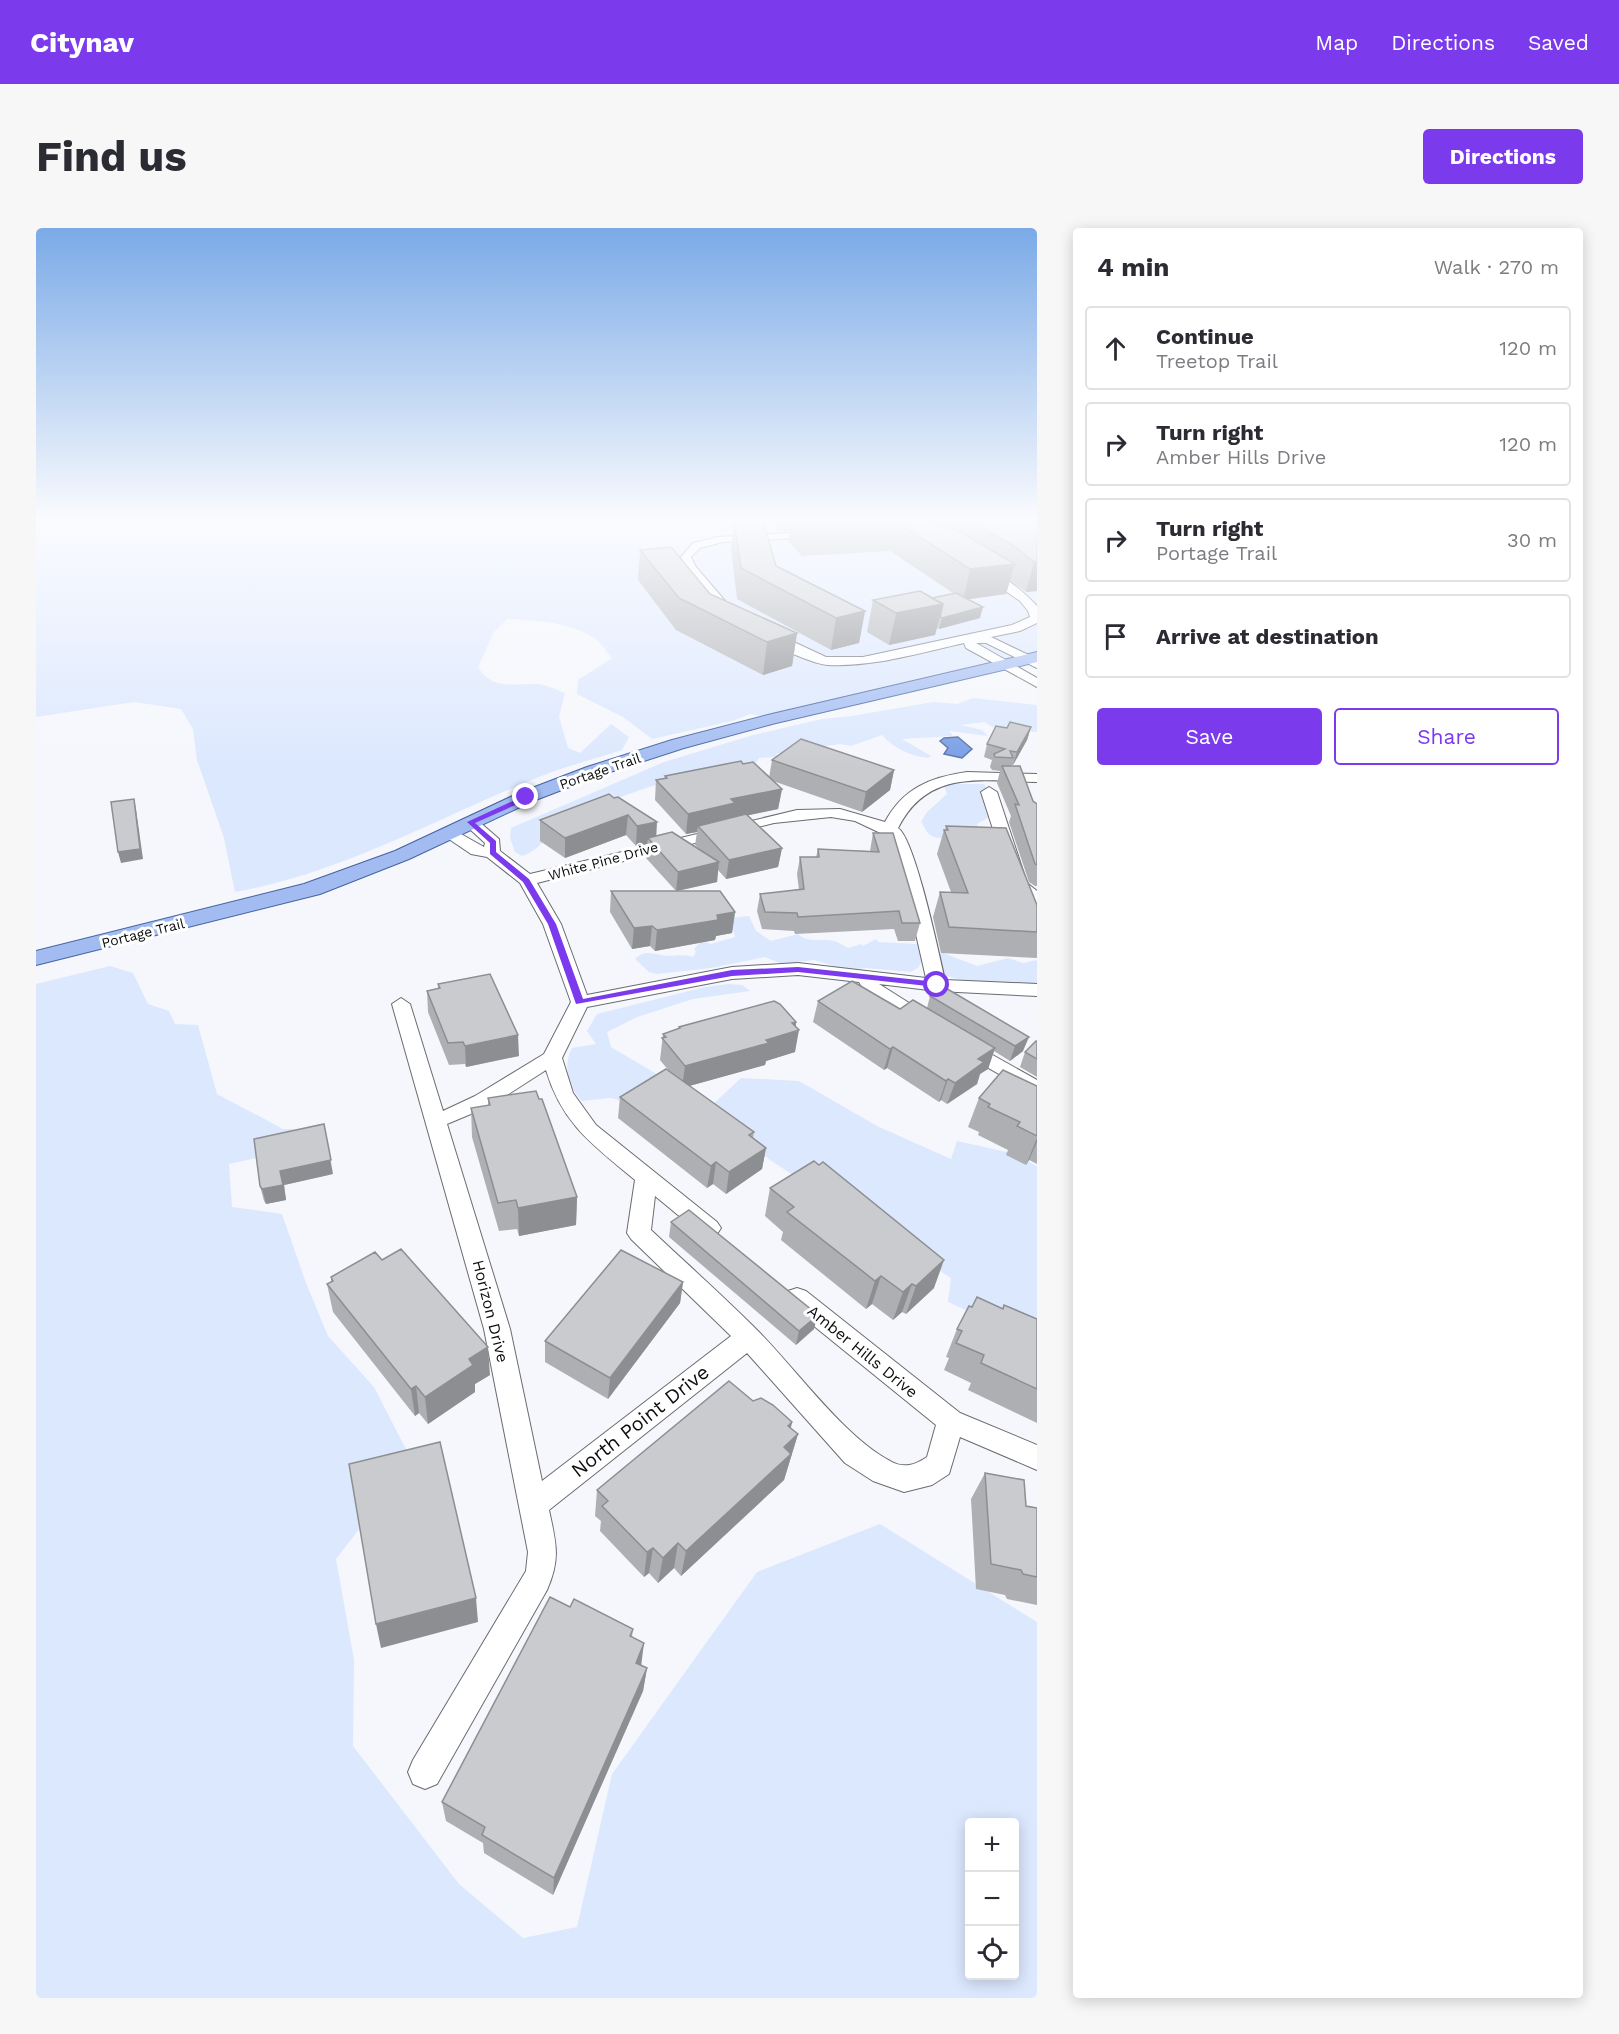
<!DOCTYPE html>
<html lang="en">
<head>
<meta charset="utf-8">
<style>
  :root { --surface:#fff; --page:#f7f7f7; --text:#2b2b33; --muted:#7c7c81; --line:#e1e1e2; --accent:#7c3aed }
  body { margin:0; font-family:"Work Sans",sans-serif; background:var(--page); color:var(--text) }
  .controls { position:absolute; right:18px; bottom:18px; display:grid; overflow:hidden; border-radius:6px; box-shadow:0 3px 15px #0003 }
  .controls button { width:54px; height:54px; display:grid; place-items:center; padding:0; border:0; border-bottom:2px solid var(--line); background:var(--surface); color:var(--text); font:30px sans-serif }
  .stop { position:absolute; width:18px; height:18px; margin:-14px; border:4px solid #7c3aed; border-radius:50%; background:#fff }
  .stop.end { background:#7c3aed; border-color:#fff; box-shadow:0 2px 6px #0008 }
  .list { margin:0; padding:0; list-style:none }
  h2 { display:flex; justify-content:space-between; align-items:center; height:78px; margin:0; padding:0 24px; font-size:26px }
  h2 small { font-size:20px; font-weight:400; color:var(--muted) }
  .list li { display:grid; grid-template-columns:39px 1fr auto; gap:18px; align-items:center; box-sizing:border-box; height:84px; margin:0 12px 12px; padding:0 12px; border:2px solid var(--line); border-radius:6px }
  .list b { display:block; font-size:22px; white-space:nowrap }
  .list p { margin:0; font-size:20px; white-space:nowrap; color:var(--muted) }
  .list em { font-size:20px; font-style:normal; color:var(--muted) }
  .actions { display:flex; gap:12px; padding:18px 24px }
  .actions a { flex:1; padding:14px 0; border:2px solid var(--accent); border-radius:6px; text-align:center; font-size:21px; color:var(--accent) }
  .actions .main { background:var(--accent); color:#fff }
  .icon { flex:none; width:33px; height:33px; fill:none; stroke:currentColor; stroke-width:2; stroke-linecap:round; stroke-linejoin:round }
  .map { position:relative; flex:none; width:1001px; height:1770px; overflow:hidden; border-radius:6px }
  header { display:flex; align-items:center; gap:36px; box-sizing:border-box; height:84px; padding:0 30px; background:var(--accent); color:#fff }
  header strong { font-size:28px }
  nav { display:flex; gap:33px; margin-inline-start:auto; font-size:21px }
  .intro { display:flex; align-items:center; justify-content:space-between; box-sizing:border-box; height:144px; padding:0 36px }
  h1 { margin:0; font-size:42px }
  .button { padding:15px 27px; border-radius:6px; background:var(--accent); color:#fff; font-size:21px; font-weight:700 }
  main { display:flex; gap:36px; padding:0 36px }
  aside { flex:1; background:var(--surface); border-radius:6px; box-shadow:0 3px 15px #0003 }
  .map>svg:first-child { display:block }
  .green { fill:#dce8fe; fill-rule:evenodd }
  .water { fill:#779ce6; stroke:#5771a5; stroke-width:1.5 }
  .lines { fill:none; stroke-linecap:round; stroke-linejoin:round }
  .minor-casing { stroke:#6a6c6f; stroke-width:2 }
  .major-casing { stroke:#45629d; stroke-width:2 }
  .minor { fill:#fff; fill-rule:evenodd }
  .major { fill:#a2bcf2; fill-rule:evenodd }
  .wall { fill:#adafb2 }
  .shaded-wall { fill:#8d8e91 }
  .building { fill:#c9cbcf; stroke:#8d8e91; stroke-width:1.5 }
  .route { fill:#7c3aed }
  .labels { text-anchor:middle; stroke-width:6; stroke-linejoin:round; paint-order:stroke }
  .far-street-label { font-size:14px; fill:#0b0c0d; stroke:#fff }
  .street-label { font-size:16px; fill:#0b0c0d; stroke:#fff }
  .near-street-label { font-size:20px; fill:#0b0c0d; stroke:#fff }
</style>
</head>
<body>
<header>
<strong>Citynav</strong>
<nav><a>Map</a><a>Directions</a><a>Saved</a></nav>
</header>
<div class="intro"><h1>Find us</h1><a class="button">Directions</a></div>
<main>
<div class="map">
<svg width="1001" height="1770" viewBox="0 0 1001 1770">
  <rect width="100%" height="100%" fill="#f5f7fc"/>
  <!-- green -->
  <g class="green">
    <path d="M0 292H1001V424L725 488 714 486 696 493 616 511 587 489 541 466 542 452 576 430C571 425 567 417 561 412 537 394 500 392 471 391L458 404 442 439C456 463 478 455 502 456 511 457 521 462 529 465L523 489 532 520 544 525 575 496 593 509 586 522C559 531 530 538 503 549 403 589 307 645 199 664L188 610 161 532 157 501 145 481 98 474 0 489Z"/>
    <path d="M937 470 1001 477V504L962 502 948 494 925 497 946 502 952 508 913 503 917 508 866 511 895 528 892 530C874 528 859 521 846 507L815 518 804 516 740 526 742 529 723 530 719 536C663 540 584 566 533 591 516 600 506 622 486 628L479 624 474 610 475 600 628 534 717 507 786 491 816 488 897 474 921 476Z"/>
    <path d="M916 556H948L953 564 946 571 953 589 941 596 944 604C932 607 902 615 893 606 889 603 889 598 885 594L891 584 911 566 908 558Z"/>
    <path d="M713 688 720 703 735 713 762 706C772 716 786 710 798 713 802 714 807 717 812 720L825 716 827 718 840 711 842 714 882 716 887 724 886 731 883 739 875 744 830 740 812 742 778 732 746 736 729 729 675 740 621 746 613 744 599 731C609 720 620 727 632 728 641 728 647 726 657 729L660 724 658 721 665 713 675 716 699 709 694 690Z"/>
    <path d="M907 725 941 738 972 730 987 735 1001 732V755C965 757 937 758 902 745L900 727Z"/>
    <path d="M74 738 97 745 112 776 133 783 139 796 162 797 181 866 247 901H258L260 921 193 936 196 979 246 986 270 1055 292 1108 338 1159 376 1233 300 1331 318 1432 317 1518 423 1656 487 1710 541 1699 576 1546 721 1344 844 1296 1001 1394V1770H0V756ZM933 1594H978V1748H933Z"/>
    <path d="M692 756 706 757 714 763 657 771 601 789 571 804 575 819 624 848 587 873 575 870 546 873C533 860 526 838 536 820L560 816 551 803 561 786 669 759Z"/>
    <path d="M705 850 763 853 841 898 915 931 921 913 975 925 1001 938V1114L912 1074 915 1050 734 932 673 880Z"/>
  </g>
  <!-- water -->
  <path class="water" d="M922 509 936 521 926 530 908 526 912 520 904 513 908 510Z"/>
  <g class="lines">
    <!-- minor casing -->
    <g class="minor-casing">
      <g id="minor">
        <path d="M844 300C897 306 964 338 1001 378V395L984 403 955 409 1001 431V440L950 415H940L1001 450V459L930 420 928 415C883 425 838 439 792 437 773 436 712 406 695 394 682 385 651 344 645 329L657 315 682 309ZM844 306C899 313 940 343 984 373L992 383 994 389 976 397 827 429H790L702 388 660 339 655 329 664 320 687 314Z"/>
        <path d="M931 544 1001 546V554C944 553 892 541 862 600 879 611 903 726 909 752L1001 756V768L901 763 843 756 897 790 900 794 897 798 890 800 831 767 823 754 762 747 696 751 551 779 526 830 537 865 560 897 681 994 685 1000 681 1006 673 1009 665 1006 619 968 615 1002C650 1035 687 1068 721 1102 759 1140 808 1209 854 1233 868 1241 879 1237 891 1229L900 1197 752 1077 749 1070 752 1063 761 1060 770 1063 924 1185 1001 1217V1242L924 1209 913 1246 896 1257 868 1264 837 1253 809 1235 711 1125 513 1282C520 1315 525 1330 511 1362L401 1556 389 1561 377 1556 372 1544 377 1532 490 1343 492 1324 448 1101 356 776 365 770 374 776 407 883 439 868 508 826 535 774 507 696 484 655 451 629 435 626 404 605 412 600 418 602 448 619 449 615 426 594 428 591H440L463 611 464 623 494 646 761 582 804 581 849 594C867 560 895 549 931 544ZM795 589 819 593 853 609 866 645 890 750 762 735 696 739 551 767 525 696 501 655 738 595ZM510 842C526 896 557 917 599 952L591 1005 595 1011 695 1108 506 1253 474 1101 411 896 454 878Z"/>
        <path d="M953 559 961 564 991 655 1001 663V676L995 675 975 657 945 564Z"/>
        <path d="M930 812 1001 852V868L923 823 920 818 923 813Z"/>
      </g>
    </g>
    <!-- major casing -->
    <g class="major-casing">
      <path id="major" d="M1001 424V434L740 495 648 520 565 547 497 573 373 631 284 666 0 737V723L268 656 359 623 483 565 551 539 636 512 736 486Z"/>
    </g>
    <!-- minor -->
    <use href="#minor" class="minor"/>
    <!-- major -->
    <use href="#major" class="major"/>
  </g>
  <!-- wall -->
  <g class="wall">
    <path d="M698 292 740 338 829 383 823 415 795 422 701 371 695 320Z"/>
    <path d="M733 292H1001V363L990 364 974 352 970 366 932 371 944 390 903 401 901 400 899 407 853 417 831 404 837 372 896 370 917 365 854 323 766 328 752 313 754 303H743Z"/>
    <path d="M604 322 674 366 761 405 756 438 727 447 640 402 602 352Z"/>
    <path d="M995 499 991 512 977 537H975V538L997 573 1001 576V658H999L993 654 973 594 975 588 961 555 964 543 956 542 954 539 956 532 948 529 951 516 971 500Z"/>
    <path d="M736 532 858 542 854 562 826 584 737 553 746 561 742 581 711 587 746 620 742 639 690 651 682 642 681 654 642 663 699 684 696 705 680 708 679 712 619 723 614 718 596 721 574 684 575 663H640L610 630 611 616 600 618 590 607 529 630 504 613V592L573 566 620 608 663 621 659 617 661 604 650 606 619 572 620 552 628 551 629 548 707 536 733 550Z"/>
    <path d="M910 598 1001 677V730L905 725 897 689 904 664H915L901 626 908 602H909Z"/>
    <path d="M837 605 884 695 879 713H862L858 701 759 706 758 703 726 701 721 683 724 666 763 662 761 646 764 629H780L782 621 834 623Z"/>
    <path d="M402 756 483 828 430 839 429 836 413 837 392 784 391 763 402 761Z"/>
    <path d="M894 768 987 823 974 833 958 823 952 841 944 846 941 856 911 876 905 872 903 874 851 840 848 842 777 794 782 773 864 781 891 780Z"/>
    <path d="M760 794 759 824 730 833 729 837 653 858 718 904 717 910 730 920 726 941 690 966 677 956 671 960 582 890 584 869 633 843 624 832 627 806 643 801V799Z"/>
    <path d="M1001 813V849L984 839 989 824Z"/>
    <path d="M1001 858V936L993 932 990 937 970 927 972 922 942 907 943 904 932 899 943 870Z"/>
    <path d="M452 870 541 969 540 997 483 1008 481 1001 463 1003 436 909 435 880 452 878Z"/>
    <path d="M297 946 248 957 250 972 230 976 228 973 224 958Z"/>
    <path d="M734 960 898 1060 870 1086 866 1084 857 1092 836 1076 830 1081 745 1012 747 1004 729 988Z"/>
    <path d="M635 994 778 1101 760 1117 633 1009Z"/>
    <path d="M346 1032 454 1147 439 1156V1164L392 1196 383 1185 379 1188 297 1084 291 1056 295 1054V1049Z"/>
    <path d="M647 1054 644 1075 572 1171 509 1134V1113Z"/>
    <path d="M936 1079 967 1081 1001 1091V1195L932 1162 935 1155 908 1142 913 1130 910 1129 921 1101Z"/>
    <path d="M756 1194 755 1200 762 1206 748 1252 645 1348 638 1340 622 1355 613 1345 608 1349 564 1303 565 1293 559 1288 561 1262Z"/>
    <path d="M949 1245 990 1278 1001 1280V1377L971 1371 969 1367 940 1361 935 1271Z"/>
    <path d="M534 1379 597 1401 596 1409 605 1437 611 1440 607 1463 517 1667 448 1625 447 1615 410 1593 406 1574Z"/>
  </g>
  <!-- shaded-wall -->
  <g class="shaded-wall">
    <path d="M1001 333V363L990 364 998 334Z"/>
    <path d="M979 336 970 366 927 372 934 341Z"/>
    <path d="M907 376 899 407 853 417 860 385Z"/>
    <path d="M947 379 944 390 903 401 906 390Z"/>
    <path d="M829 383 823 415 795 422 800 390Z"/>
    <path d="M761 405 756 438 727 447 731 414Z"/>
    <path d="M995 499 991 512 977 537 981 524Z"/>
    <path d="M858 542 854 562 826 584 830 564Z"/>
    <path d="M746 561 742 581 662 598 661 604 650 606 652 586 695 571Z"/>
    <path d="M98 571 100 581 107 631 85 635 82 624Z"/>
    <path d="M592 587 590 607 529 630V610Z"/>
    <path d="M621 594 620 614 612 610 611 616 600 618 601 598Z"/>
    <path d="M746 620 742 639 690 651 693 632Z"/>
    <path d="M683 634 681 654 640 663 642 644Z"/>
    <path d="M699 684 696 705 680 708 679 712 619 723 621 702 681 687Z"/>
    <path d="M616 698 614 718 596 721 598 700Z"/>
    <path d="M760 794 759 804 763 802 759 824 730 833 729 837 646 860 649 838 730 812 756 795Z"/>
    <path d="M482 807 483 828 430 839 429 818Z"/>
    <path d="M993 809 987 823 974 833 979 818Z"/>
    <path d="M857 819 851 840 848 842 854 821Z"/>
    <path d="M959 820 952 841 944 846 941 856 911 876 919 855 942 831Z"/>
    <path d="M912 851 905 872 903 874 910 853Z"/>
    <path d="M288 896 297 946 248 957 250 972 230 976 226 961Z"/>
    <path d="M1001 910V914L993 932 990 937Z"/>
    <path d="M730 920 726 941 690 966 693 944Z"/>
    <path d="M680 934 677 956 671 960 675 938Z"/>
    <path d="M541 969 540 997 483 1008 482 980Z"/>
    <path d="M908 1032 898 1060 870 1086 880 1058Z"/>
    <path d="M845 1048 836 1076 830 1081 839 1053Z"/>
    <path d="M647 1054 644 1075 572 1171 574 1150Z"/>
    <path d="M876 1056 866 1084 857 1092 867 1064Z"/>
    <path d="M782 1087 778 1101 760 1117 763 1103Z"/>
    <path d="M452 1119 454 1147 439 1156V1164L392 1196 389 1169 433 1131Z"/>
    <path d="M380 1158 383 1185 379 1188 375 1161Z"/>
    <path d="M756 1194 750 1217 762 1206 748 1252 645 1348 650 1323 752 1198Z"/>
    <path d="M642 1315 638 1340 622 1355 627 1330Z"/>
    <path d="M617 1320 613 1345 608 1349 611 1324Z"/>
    <path d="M440 1370 442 1394 345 1420 340 1396Z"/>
    <path d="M608 1415 605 1439 600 1435Z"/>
    <path d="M611 1440 607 1463 517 1667 518 1650Z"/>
  </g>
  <!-- building -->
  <g class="building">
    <path d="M698 292H727L740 338 829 383 800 390 705 340Z"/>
    <path d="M764 292H893L924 304 979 336 934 341 860 294 770 298Z"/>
    <path d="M927 292H1001V333L998 334 978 318 937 295Z"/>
    <path d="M635 319 674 366 761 405 731 414 643 370 604 322Z"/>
    <path d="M884 363 907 376 860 385 837 372Z"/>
    <path d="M920 365 947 379 906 390 904 389 907 376 896 370Z"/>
    <path d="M974 494 995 499 981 524 974 523 977 530 959 529 958 526 969 521 951 516 960 498 971 500Z"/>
    <path d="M765 511 858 542 830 564 736 532Z"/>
    <path d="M705 533 707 536 717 534 746 561 695 571 699 575 652 586 620 552 631 550 629 548Z"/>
    <path d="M966 538H984L997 573 1001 576V637L999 636 979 576 983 577Z"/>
    <path d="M573 566 578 570 582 569 621 594 601 598 592 587 529 610 504 592Z"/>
    <path d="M98 571 104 621 82 624 75 574Z"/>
    <path d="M710 586 746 620 693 632 662 598Z"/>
    <path d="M910 598 970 600 1001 677V704L913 699 904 664 932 665 908 602H912Z"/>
    <path d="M636 604 683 634 642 644 612 610Z"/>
    <path d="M837 605H857L884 695H866L863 683 762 689 761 685 729 684 724 666 768 661 764 629H783L782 621 843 624Z"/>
    <path d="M575 663H684L699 684 681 687 682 692 621 702 616 698 598 700Z"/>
    <path d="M454 746 482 807 429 818 427 814 412 815 391 763 404 760 402 756Z"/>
    <path d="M816 753 864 781 877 772 959 820 942 831 948 834 919 855 912 851 910 853 857 819 854 821 782 773Z"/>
    <path d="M908 759 993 809 979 818 894 768Z"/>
    <path d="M738 773 744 776 760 794 756 795 763 802 730 812 733 815 649 838 626 810 630 809 627 806 644 800 643 799Z"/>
    <path d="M1000 813H1001V831L989 824Z"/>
    <path d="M630 841 718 904 713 907 730 920 693 944 680 934 675 938 584 869Z"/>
    <path d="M967 842 1001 858V908L981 898 984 894 952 879 954 876 943 870Z"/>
    <path d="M500 863 503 871H506L541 969 482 980 480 972 462 975 435 880 454 877 452 870Z"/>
    <path d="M288 896 295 932 244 943 247 957 226 961 224 958 218 911Z"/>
    <path d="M778 933 783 937 787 934 908 1032 880 1058 876 1056 867 1064 845 1048 839 1053 751 984 758 979 734 960Z"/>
    <path d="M653 982 782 1087 763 1103 635 994Z"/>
    <path d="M365 1021 452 1119 433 1131 437 1137 389 1169 380 1158 375 1161 291 1056 297 1053 295 1049 339 1024 346 1032Z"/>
    <path d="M585 1022 647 1054 574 1150 509 1113Z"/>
    <path d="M941 1069 967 1081 968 1077 1001 1091V1161L945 1135 948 1127 920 1115 926 1103 921 1101 933 1078 936 1079Z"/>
    <path d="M693 1153 717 1173 725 1170 737 1177 756 1194 752 1198 762 1206 748 1219 755 1226 650 1323 642 1315 627 1330 617 1320 611 1324 566 1278 572 1273 561 1262Z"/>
    <path d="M404 1214 440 1370 340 1396 313 1236Z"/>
    <path d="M949 1245 988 1252 990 1278 1001 1280V1349L987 1346 985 1342 955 1336Z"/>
    <path d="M514 1369 534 1379 538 1371 597 1401 594 1408 608 1415 600 1435 611 1440 518 1650 446 1607 449 1599 406 1574Z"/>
  </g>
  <!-- sky -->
  <linearGradient id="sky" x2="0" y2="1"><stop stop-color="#7baae7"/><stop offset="0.54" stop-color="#fafbfe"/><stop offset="1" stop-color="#fafbfe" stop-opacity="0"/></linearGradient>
  <rect width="1001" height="540" fill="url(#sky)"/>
  <!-- route -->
  <path class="route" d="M490 567 493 571 439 595 460 613V624L493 651 520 696 547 771 696 742 762 739 901 754 905 757 901 759 762 744 696 748 540 776 512 696 487 654 454 626V615L431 594Z"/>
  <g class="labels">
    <!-- far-street labels -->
    <g class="far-street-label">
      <text transform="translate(564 543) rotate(-19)" y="5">Portage Trail</text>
      <text transform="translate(567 633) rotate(-15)" y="5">White Pine Drive</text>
      <text transform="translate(107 705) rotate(-14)" y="5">Portage Trail</text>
    </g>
    <!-- street labels -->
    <g class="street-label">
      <text transform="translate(455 1083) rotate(76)" y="6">Horizon Drive</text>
      <text transform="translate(827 1123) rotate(39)" y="6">Amber Hills Drive</text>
    </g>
    <!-- near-street labels -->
    <g class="near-street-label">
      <text transform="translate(604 1193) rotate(-38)" y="7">North Point Drive</text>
    </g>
  </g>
</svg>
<div class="controls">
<button>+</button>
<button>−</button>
<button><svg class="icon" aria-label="locate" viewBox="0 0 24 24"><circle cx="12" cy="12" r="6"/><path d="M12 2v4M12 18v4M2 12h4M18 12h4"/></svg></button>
</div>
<div class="stop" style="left:901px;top:757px"></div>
<div class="stop end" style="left:490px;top:569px"></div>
</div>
<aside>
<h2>4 min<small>Walk · 270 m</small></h2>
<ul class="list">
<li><svg class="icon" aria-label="ahead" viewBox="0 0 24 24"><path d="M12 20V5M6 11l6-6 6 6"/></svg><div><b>Continue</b><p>Treetop Trail</p></div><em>120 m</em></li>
<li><svg class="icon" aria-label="right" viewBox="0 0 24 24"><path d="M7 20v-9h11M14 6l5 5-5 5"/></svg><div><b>Turn right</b><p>Amber Hills Drive</p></div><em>120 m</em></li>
<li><svg class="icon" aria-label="right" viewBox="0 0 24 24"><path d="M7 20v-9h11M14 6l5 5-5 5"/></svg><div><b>Turn right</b><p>Portage Trail</p></div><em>30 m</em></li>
<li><svg class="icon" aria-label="arrive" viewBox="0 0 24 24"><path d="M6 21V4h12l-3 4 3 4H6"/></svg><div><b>Arrive at destination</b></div></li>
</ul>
<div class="actions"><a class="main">Save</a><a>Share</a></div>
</aside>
</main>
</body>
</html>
